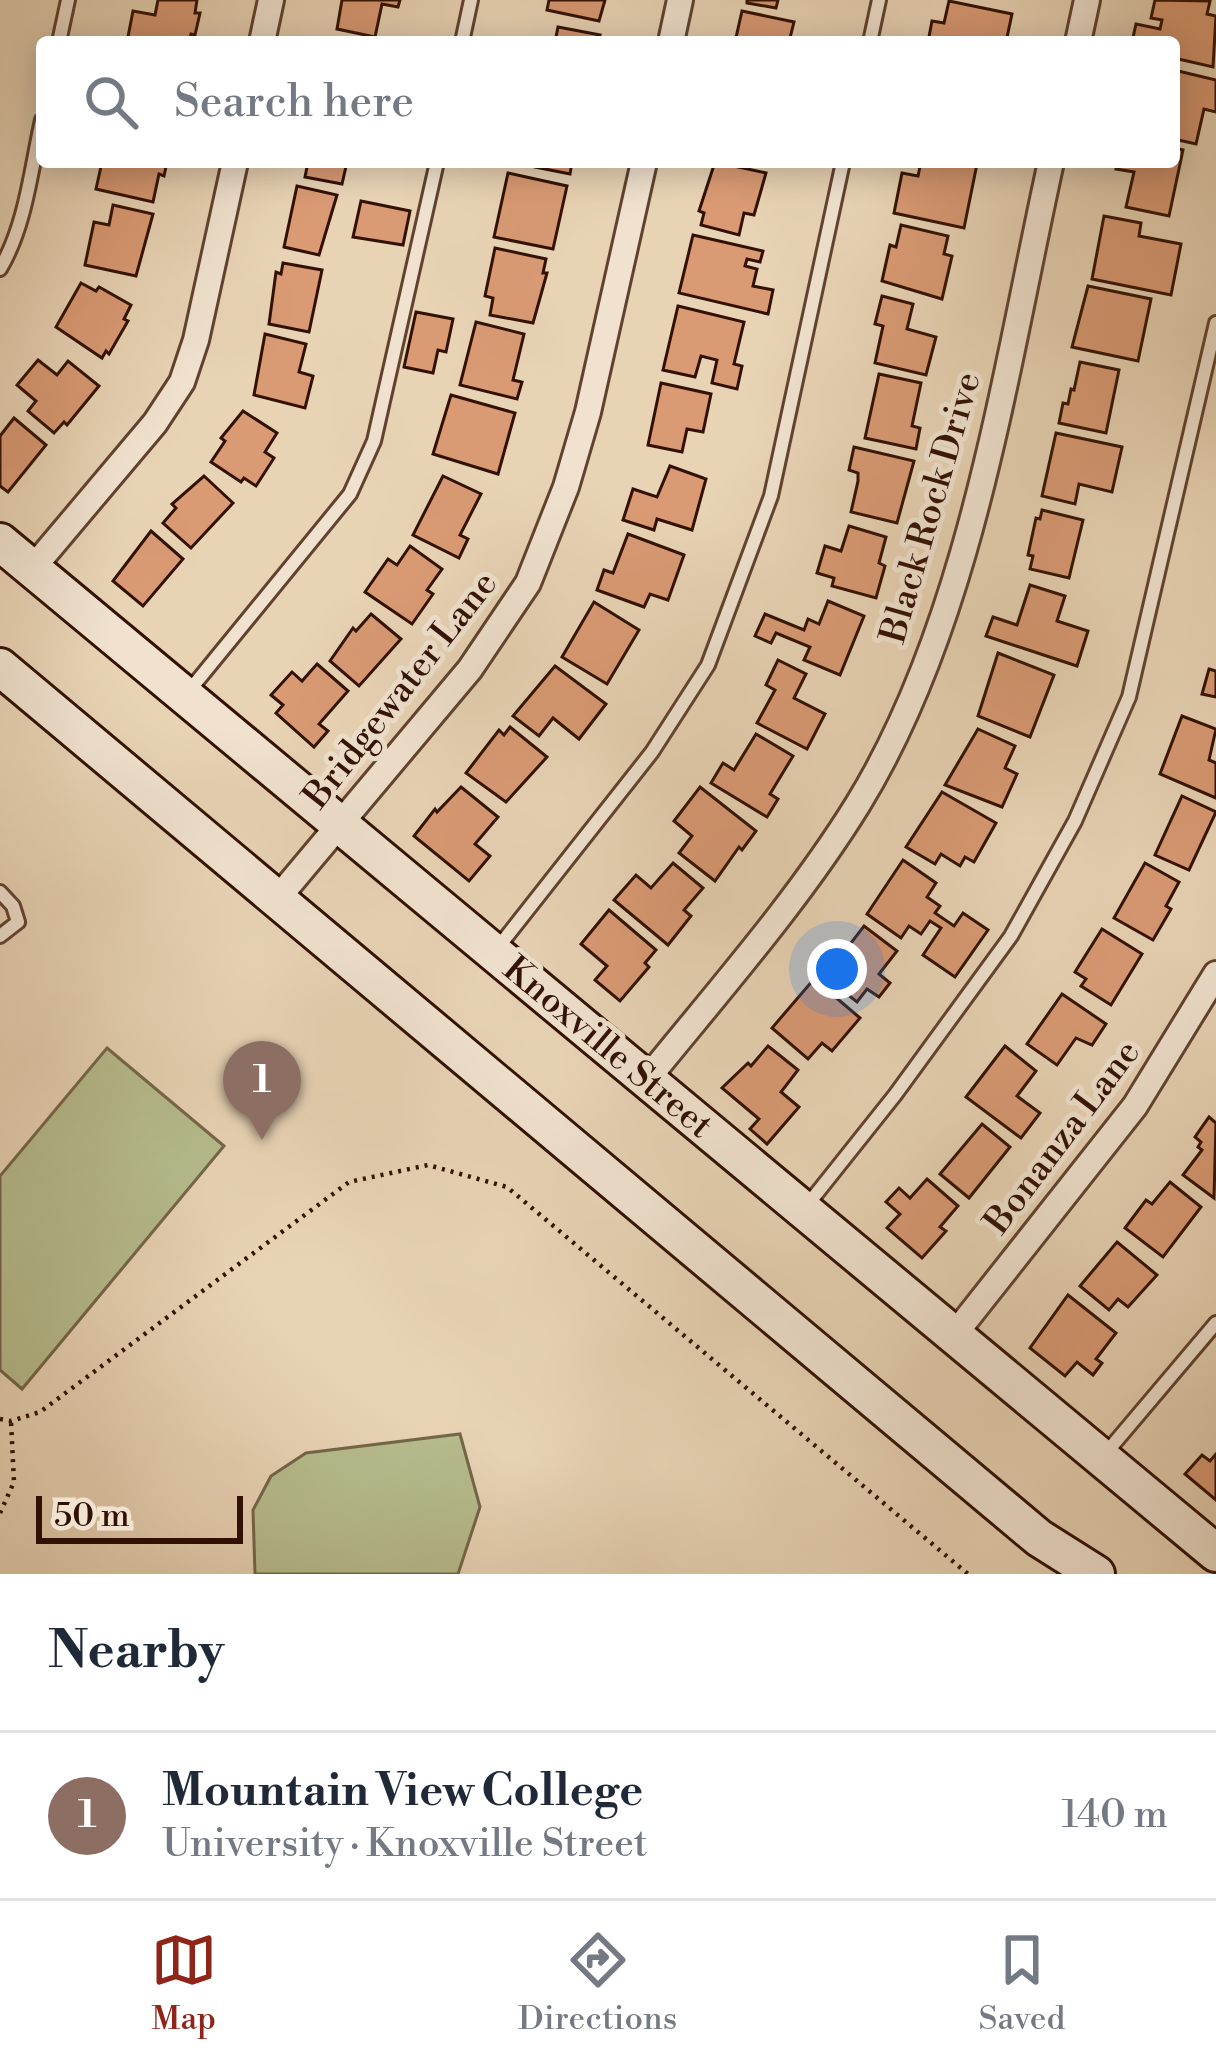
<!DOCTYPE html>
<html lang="en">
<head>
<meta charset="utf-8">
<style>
  :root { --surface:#fff; --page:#f6f6f7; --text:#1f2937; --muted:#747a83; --line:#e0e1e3; --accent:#8f2418 }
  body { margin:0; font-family:"Libre Bodoni",serif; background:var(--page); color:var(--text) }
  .scale { position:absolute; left:36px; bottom:30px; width:207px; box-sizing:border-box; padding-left:12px; border:6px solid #321102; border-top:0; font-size:33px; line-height:42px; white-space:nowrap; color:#321102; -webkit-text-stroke:9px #f0e2cf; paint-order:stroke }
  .you { position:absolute; left:837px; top:969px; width:42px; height:42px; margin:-30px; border:9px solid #fff; border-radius:50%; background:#1a73e8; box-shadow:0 0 0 18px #1a73e833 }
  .badge { display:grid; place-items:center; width:78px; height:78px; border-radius:50%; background:var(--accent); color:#fff; font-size:39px; font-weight:700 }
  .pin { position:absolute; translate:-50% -99px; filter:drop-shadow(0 3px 6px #0008) }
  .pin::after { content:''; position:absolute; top:63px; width:42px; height:36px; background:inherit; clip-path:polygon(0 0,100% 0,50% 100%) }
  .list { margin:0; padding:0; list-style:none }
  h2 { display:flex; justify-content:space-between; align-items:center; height:156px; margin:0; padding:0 48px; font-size:51px }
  h2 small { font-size:39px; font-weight:400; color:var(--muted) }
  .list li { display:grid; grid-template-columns:78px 1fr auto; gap:36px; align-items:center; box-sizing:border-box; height:168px; padding:0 48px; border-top:3px solid var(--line) }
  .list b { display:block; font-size:45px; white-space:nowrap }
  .list p { margin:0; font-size:39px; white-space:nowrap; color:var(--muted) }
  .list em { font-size:39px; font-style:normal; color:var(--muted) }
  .icon { flex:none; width:66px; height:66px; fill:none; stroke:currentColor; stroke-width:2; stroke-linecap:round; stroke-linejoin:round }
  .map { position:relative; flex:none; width:1216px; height:1574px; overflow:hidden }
  .search { position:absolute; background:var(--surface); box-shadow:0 6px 30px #0003; left:36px; right:36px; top:36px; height:132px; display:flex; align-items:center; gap:30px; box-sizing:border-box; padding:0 42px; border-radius:12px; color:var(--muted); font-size:45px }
  .sheet { height:324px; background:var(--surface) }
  nav { display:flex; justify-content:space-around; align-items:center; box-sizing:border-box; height:168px; border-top:3px solid var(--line); background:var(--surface); font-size:33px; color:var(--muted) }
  nav a { display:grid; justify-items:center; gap:6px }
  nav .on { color:var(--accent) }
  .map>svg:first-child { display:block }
  .green { fill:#b6bc8d; stroke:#746648; stroke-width:3 }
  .building { fill:#d99a74; stroke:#321102; stroke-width:3 }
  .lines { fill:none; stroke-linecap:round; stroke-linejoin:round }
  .lane-casing { stroke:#60422f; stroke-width:18 }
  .street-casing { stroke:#60422f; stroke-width:30 }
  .secondary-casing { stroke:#321102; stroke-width:42 }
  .path { stroke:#321102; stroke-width:4.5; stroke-dasharray:3 6; stroke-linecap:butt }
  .lane { stroke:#f0e2cf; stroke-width:12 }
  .street { stroke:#f0e2cf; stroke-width:24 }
  .secondary { stroke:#f0e2cf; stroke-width:36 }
  .labels { text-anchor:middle; stroke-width:10; stroke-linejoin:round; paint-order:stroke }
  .street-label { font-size:36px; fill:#321102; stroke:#f0e2cf }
</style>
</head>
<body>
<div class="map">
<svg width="1216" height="1574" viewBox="0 0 1216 1574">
  <rect width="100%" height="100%" fill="#e8d3b5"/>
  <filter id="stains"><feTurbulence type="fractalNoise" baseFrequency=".00167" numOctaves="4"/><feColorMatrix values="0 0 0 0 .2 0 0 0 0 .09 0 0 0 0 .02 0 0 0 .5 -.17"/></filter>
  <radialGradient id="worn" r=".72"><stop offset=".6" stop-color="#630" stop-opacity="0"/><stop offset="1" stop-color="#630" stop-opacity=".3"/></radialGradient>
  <!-- green -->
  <g class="green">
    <path d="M107 1048 224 1146 22 1389 0 1370V1176Z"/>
    <path d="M460 1434 480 1507 458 1574H255L253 1510 271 1476 306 1453Z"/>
  </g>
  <!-- building -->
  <g class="building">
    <path d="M158 0H197L195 13H200L195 35 191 34 189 42H127L133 11 155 15Z"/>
    <path d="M342 0H400L398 7 382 4 375 37 337 29Z"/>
    <path d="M549 0H605L599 21 547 10Z"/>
    <path d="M747 0H778L776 8 747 3Z"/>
    <path d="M1155 0 1210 1 1207 14 1216 16 1213 67 1174 58V42H1132L1136 24 1160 29 1162 20 1151 18Z"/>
    <path d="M949 1 1012 14 1006 42H928L932 21 944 23Z"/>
    <path d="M742 11 794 22 789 42H735Z"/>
    <path d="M558 27 600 35 598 42H555Z"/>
    <path d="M1174 70 1216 80V112L1204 109 1196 144 1174 139Z"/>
    <path d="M1174 148 1183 150 1169 216 1126 207 1134 172 1116 169 1118 162H1174Z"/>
    <path d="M102 162H167L164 176 159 174 153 202 96 189Z"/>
    <path d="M308 162H347L342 184 305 177Z"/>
    <path d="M536 162H572L570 174 535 167Z"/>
    <path d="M715 162 766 173 754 215 744 213 739 235 701 225 704 213 699 211Z"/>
    <path d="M921 162 977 164 964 228 894 213 902 173 918 176Z"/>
    <path d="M508 173 567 186 553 249 494 237Z"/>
    <path d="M297 186 337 195 319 255 284 247Z"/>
    <path d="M361 201 410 211 403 245 353 237Z"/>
    <path d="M113 205 153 214 136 276 85 265 94 222 109 225Z"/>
    <path d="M1104 216 1141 223 1139 236 1181 244 1171 295 1092 279Z"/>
    <path d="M901 225 948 236 944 254 952 256 942 299 882 281 890 245 896 247Z"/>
    <path d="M693 235 763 251 760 262 747 259 745 266 757 269 753 286 773 290 768 314 679 293Z"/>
    <path d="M495 248 546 259 543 273H547L533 323 490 315 493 298 485 296Z"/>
    <path d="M283 263 322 270 309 332 269 324 276 272 281 274Z"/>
    <path d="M81 283 96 291 99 287 131 305 124 319 128 321 109 354 106 351 102 358 56 327Z"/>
    <path d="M1088 286 1151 299 1138 361 1072 347Z"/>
    <path d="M882 296 913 304 907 329 936 337 926 375 875 363 883 326 875 324Z"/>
    <path d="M678 306 744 322 734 364 742 366 737 389 712 383 717 360 701 356 695 377 663 370Z"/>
    <path d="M416 312 453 319 446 352 438 350 433 373 404 367Z"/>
    <path d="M476 322 524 334 513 380 522 382 517 399 460 385Z"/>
    <path d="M265 334 306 344 299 372 313 376 305 408 254 395Z"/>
    <path d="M38 360 57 375 68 361 99 386 67 425 64 422 54 433 28 411 36 401 17 385Z"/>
    <path d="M1080 362 1119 370 1106 433 1059 423 1063 403 1068 404 1071 389 1074 390Z"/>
    <path d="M879 374 921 383 912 426 920 428 916 449 865 438Z"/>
    <path d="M661 383 711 394 703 432 687 429 682 452 648 445Z"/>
    <path d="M451 395 515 413 498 474 433 454Z"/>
    <path d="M243 411 277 433 265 452 274 458 256 486 244 478 241 482 211 462 225 441 221 438Z"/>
    <path d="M14 418 46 445 8 492 0 486V436Z"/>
    <path d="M1056 433 1122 447 1112 492 1079 484 1075 504 1042 496Z"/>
    <path d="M854 447 914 461 897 523 851 512 858 481V473L849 470Z"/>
    <path d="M670 466 706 479 692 530 657 519 654 530 623 520 633 489 657 497Z"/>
    <path d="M204 476 233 503 191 548 163 523 176 508 172 504Z"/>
    <path d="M443 476 481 494 460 535 468 539 459 558 413 535Z"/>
    <path d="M1042 510 1083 520 1069 578 1030 569 1033 556 1028 555 1036 518 1040 519Z"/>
    <path d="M849 526 886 537 879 563 885 566 876 598 832 586 834 578 817 573 825 546 841 551Z"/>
    <path d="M151 531 183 559 143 606 113 581Z"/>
    <path d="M628 534 684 555 668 600 650 594 644 607 597 590 604 570 613 573Z"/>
    <path d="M410 546 442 569 427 590 433 594 412 624 365 592 388 559 397 565Z"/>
    <path d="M1030 585 1065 596 1057 621 1088 631 1077 666 986 636 993 617 1017 625Z"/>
    <path d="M828 601 864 616 840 675 804 660 810 647 776 633 771 643 755 636 765 614 804 630 808 619 819 624Z"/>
    <path d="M594 602 639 630 607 684 562 657Z"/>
    <path d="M371 614 401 639 359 686 330 661 353 628 356 631Z"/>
    <path d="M998 653 1054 675 1030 737 978 716Z"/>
    <path d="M778 660 806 674 794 698 825 714 807 749 757 723 775 690 766 685Z"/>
    <path d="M317 664 348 691 319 724 328 731 314 747 276 713 283 705 271 695 292 672 302 681Z"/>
    <path d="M555 666 606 704 579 739 553 718 539 736 513 716Z"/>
    <path d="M1209 669 1216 671V697L1202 694Z"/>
    <path d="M1182 716 1216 729 1209 760 1216 763V798L1160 774Z"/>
    <path d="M510 727 547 757 506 802 466 773 499 730 504 735Z"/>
    <path d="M978 729 1015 746 1005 768 1017 774 1002 807 945 785Z"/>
    <path d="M756 734 793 756 770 794 778 799 767 817 711 783 723 763 734 770Z"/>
    <path d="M461 787 498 817 475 844 490 856 469 881 414 836 435 809 437 812Z"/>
    <path d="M700 787 756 831 742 850 739 847 715 881 679 853 692 836 674 821Z"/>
    <path d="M942 792 996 823 974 862 965 857 960 866 941 854 935 864 906 847Z"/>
    <path d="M1182 796 1216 812 1189 870 1155 855Z"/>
    <path d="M903 860 936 883 927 897 940 906 935 913 954 926 963 913 988 930 955 977 923 955 941 928 930 921 921 934 909 926 901 938 867 914Z"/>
    <path d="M673 863 703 888 684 910 691 916 668 945 614 900 636 875 651 888Z"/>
    <path d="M1145 863 1179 882 1166 906 1171 909 1153 940 1114 918Z"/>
    <path d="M609 910 656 950 645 963 649 967 620 1001 595 980 607 966 581 944Z"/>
    <path d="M864 926 897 951 879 974 890 983 879 997 867 989 857 1002 819 972 832 956 838 960Z"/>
    <path d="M1102 929 1142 954 1111 1005 1081 986 1086 979 1075 972Z"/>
    <path d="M814 979 860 1018 832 1051 822 1043 808 1059 772 1028Z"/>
    <path d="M1062 994 1106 1024 1092 1045 1076 1038 1057 1065 1027 1044Z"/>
    <path d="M768 1046 798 1070 781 1092 799 1107 767 1144 750 1129 759 1119 722 1088 748 1063 751 1066Z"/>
    <path d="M1005 1046 1036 1071 1017 1096 1040 1113 1021 1138 966 1097Z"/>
    <path d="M1209 1117 1216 1123 1214 1198 1183 1175 1202 1150 1198 1147 1201 1142 1195 1137Z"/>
    <path d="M982 1124 1010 1147 969 1198 940 1174Z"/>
    <path d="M927 1179 958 1206 940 1227 946 1231 922 1258 887 1228 900 1214 886 1202 899 1188 910 1198Z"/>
    <path d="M1170 1182 1201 1207 1163 1257 1125 1228 1146 1200 1152 1204Z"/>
    <path d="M1117 1242 1157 1275 1128 1307 1118 1299 1109 1310 1080 1286Z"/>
    <path d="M1068 1295 1116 1333 1096 1359 1102 1363 1093 1375 1077 1362 1065 1376 1030 1348Z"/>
    <path d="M1216 1454V1500L1185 1474 1202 1455 1210 1461Z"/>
  </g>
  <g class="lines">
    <!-- lane casing -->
    <g class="lane-casing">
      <g id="lane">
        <path d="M59 42 68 0"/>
        <path d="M462 42 471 0"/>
        <path d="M870 42 879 0"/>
        <path d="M0 269C26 225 31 169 42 120"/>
        <path d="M189 691 350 494 374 441 437 162"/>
        <path d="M0 892 13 906 18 922 0 936"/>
        <path d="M496 950 652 752 708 665 771 496 843 162"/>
        <path d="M805 1208 895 1095 1011 936 1075 821 1129 697 1216 323"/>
        <path d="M1106 1453 1216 1323"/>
      </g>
    </g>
    <!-- street casing -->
    <g class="street-casing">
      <g id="street">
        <path d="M262 42 271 0"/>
        <path d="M671 42 680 0"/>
        <path d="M1078 42 1087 0"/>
        <path d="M32 569 155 423 182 382 196 340 235 162"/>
        <path d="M277 899 470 669 528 583 566 487 588 412 644 162"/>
        <path d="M648 1078C720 989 798 901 858 804 971 620 1005 370 1051 162"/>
        <path d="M954 1335 1135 1106 1216 974"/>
      </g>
    </g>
    <!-- secondary casing -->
    <g class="secondary-casing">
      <g id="secondary">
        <path d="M0 542 1216 1553"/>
        <path d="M0 667 1039 1538 1096 1574"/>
      </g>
    </g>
    <!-- path -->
    <g class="path">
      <path d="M0 1419 11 1421 40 1412 349 1182 428 1165 507 1187 968 1574"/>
      <path d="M0 1513 14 1482 11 1421"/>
    </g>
    <!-- lane -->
    <use href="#lane" class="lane"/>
    <!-- street -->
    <use href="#street" class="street"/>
    <!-- secondary -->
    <use href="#secondary" class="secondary"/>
  </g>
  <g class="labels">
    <!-- street labels -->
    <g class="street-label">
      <text transform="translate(929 507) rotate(-74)" y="13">Black Rock Drive</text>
      <text transform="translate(399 689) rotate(-52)" y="13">Bridgewater Lane</text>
      <text transform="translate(609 1046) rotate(40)" y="13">Knoxville Street</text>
      <text transform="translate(1061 1136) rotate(-53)" y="13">Bonanza Lane</text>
    </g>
  </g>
  <rect width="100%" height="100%" filter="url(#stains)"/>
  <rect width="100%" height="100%" fill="url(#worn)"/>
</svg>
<div class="scale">50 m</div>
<div class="you"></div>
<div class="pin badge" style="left:262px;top:1140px;background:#8d6e63">1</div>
<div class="search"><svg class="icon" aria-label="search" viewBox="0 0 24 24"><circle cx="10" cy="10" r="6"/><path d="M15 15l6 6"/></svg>Search here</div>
</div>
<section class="sheet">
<h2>Nearby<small></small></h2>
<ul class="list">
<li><span class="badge" style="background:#8d6e63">1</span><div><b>Mountain View College</b><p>University · Knoxville Street</p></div><em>140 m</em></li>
</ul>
</section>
<nav>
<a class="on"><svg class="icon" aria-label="map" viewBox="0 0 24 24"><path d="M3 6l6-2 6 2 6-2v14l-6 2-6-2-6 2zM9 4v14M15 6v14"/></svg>Map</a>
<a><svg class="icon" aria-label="directions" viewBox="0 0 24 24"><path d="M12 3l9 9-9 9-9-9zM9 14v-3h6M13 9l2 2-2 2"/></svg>Directions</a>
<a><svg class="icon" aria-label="saved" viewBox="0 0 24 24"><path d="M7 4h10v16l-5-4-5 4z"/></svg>Saved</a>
</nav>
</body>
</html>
